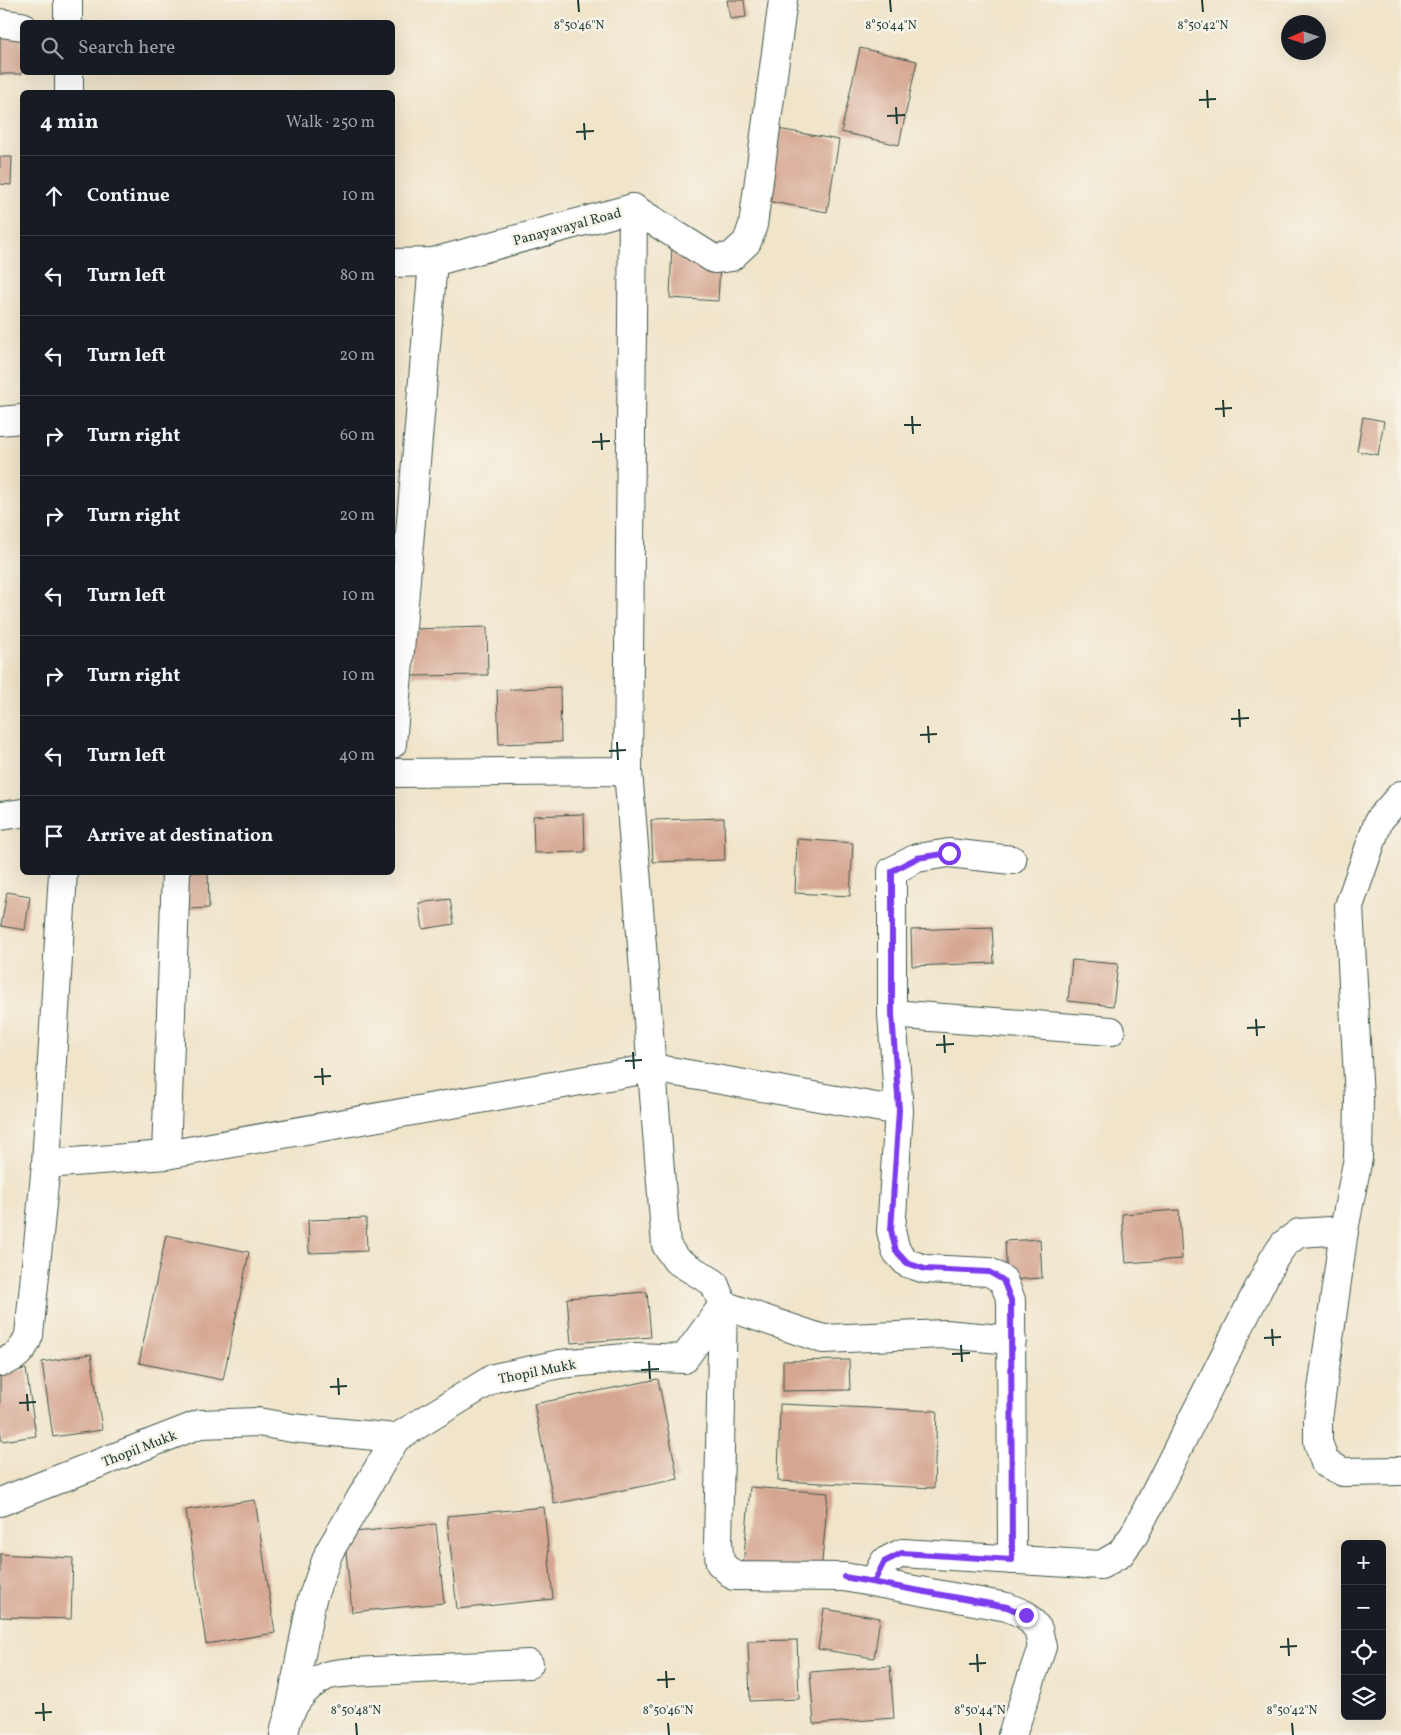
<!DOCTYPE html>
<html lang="en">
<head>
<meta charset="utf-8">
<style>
  :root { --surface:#171b24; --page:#20242c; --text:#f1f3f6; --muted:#9ea1a6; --line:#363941 }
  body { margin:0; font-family:Vollkorn,serif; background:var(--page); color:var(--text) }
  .controls { position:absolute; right:15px; bottom:15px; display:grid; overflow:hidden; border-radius:8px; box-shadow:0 5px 20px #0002 }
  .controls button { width:45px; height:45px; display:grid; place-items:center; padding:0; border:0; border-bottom:1px solid var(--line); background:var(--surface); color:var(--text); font:25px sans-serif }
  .compass { position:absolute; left:1281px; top:15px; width:45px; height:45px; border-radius:50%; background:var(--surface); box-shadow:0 5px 20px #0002; rotate:267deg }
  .stop { position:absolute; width:15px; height:15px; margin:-11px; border:4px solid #7c3aed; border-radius:50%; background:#fff }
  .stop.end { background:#7c3aed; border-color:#fff; box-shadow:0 1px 5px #0008 }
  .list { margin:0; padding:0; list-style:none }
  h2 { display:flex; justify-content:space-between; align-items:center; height:65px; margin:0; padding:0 20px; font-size:21px }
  h2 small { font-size:16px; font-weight:400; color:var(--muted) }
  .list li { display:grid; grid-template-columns:32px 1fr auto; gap:15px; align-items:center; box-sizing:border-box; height:80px; padding:0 20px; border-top:1px solid var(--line) }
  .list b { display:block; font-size:19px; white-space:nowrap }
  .list em { font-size:16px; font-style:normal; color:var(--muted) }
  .icon { flex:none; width:28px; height:28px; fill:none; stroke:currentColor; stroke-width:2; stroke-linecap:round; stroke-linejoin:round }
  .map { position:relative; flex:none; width:1401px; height:1735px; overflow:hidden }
  .search { position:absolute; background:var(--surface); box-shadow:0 5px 20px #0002; left:20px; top:20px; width:375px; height:55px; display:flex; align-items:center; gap:12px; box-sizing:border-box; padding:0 18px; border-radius:8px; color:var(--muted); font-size:19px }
  .panel { position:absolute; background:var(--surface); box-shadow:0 5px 20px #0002; left:20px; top:90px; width:375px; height:785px; border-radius:8px }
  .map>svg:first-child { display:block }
  .building { fill:#d5a691 }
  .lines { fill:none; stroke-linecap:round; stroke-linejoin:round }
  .street-casing { stroke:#3e564a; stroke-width:30 }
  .secondary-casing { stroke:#3e564a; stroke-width:30 }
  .street { stroke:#fff; stroke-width:28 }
  .secondary { stroke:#fff; stroke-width:28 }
  .route { stroke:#7c3aed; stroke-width:6 }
  .ticks { fill:none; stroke:#1f3d34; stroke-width:2 }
  .labels { text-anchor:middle; stroke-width:5; stroke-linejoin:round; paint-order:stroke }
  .street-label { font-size:14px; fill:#1f3d34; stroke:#f7f3e8 }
  .ticks-label { font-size:12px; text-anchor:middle; fill:#1f3d34; stroke:#f7f3e8; stroke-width:5; stroke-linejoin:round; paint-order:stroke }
</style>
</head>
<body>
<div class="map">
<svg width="1401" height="1735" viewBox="0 0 1401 1735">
  <rect width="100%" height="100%" fill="#f7f3e8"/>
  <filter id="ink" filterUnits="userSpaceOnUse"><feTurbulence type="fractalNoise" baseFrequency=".02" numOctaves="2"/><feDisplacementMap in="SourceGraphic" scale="10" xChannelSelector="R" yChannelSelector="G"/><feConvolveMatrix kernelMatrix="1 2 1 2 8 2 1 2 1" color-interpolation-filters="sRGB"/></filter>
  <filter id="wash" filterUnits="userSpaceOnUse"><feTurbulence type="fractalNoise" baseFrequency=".0096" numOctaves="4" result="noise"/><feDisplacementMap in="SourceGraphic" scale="20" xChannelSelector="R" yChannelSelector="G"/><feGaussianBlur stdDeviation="1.12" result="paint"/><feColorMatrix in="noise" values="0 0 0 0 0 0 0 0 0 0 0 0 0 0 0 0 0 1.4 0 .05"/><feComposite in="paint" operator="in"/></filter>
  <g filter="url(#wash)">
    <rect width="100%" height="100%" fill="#f0e4c9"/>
    <g id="blocks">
      <!-- building -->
      <g class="building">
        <path d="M727 0H744L746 17 730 19Z"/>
        <path d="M22 26V74H0V27Z"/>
        <path d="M860 48 917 61 899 145 841 132Z"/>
        <path d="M778 129 839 140 827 212 766 201Z"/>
        <path d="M0 157H12L11 185 0 184Z"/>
        <path d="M672 242 721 244 718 301 670 298Z"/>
        <path d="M1363 417 1384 421 1378 455 1357 451Z"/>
        <path d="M487 627 488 675 412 676 411 629Z"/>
        <path d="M560 687 561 742 499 744 497 690Z"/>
        <path d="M584 814 585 852 534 853 533 816Z"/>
        <path d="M724 818 725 860 653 862 651 820Z"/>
        <path d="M797 839 853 843 850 896 795 893Z"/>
        <path d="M168 872H208L209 908 169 910Z"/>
        <path d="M7 892 30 896 25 930 1 926Z"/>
        <path d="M450 899 454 924 423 929 419 903Z"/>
        <path d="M992 927 994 963 912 966 911 930Z"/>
        <path d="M1072 960 1118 964 1113 1006 1068 1001Z"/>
        <path d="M1179 1210 1182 1259 1126 1263 1122 1214Z"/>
        <path d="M366 1218 367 1251 309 1253 308 1220Z"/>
        <path d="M166 1235 249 1252 223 1380 139 1363Z"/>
        <path d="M1040 1239 1042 1278 1007 1280 1005 1241Z"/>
        <path d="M647 1292 651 1337 571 1343 567 1298Z"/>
        <path d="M91 1354 102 1430 53 1437 42 1362Z"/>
        <path d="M849 1360 850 1390 783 1391V1361Z"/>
        <path d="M26 1369 36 1436 2 1441 0 1429V1373Z"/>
        <path d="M658 1379 678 1479 554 1504 534 1404Z"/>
        <path d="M780 1404 937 1411 934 1488 778 1481Z"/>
        <path d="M750 1487 828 1493 821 1574 743 1568Z"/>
        <path d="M255 1500 275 1633 206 1644 186 1510Z"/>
        <path d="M544 1507 553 1599 457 1609 447 1516Z"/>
        <path d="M436 1524 444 1603 352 1612 344 1533Z"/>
        <path d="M0 1554 73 1558 71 1619 0 1617Z"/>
        <path d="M824 1609 880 1618 874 1658 818 1649Z"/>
        <path d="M797 1640 799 1699 750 1701 748 1641Z"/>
        <path d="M890 1666 894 1718 814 1724 810 1672Z"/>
      </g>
    </g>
  </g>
  <g filter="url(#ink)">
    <use href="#blocks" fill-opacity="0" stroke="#3e564a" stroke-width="1"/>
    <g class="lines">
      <!-- street casing -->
      <g class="street-casing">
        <g id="street">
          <path d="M0 23 22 26"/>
          <path d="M633 208 628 771 666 1245 676 1260 714 1283 723 1305 718 1544 720 1563 734 1576 844 1577 1007 1607 1026 1615 1038 1629 1042 1647 1012 1735"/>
          <path d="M392 263 433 262 633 208 714 259 731 257 747 242 753 225 783 0"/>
          <path d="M0 421 22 419"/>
          <path d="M392 744 433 262"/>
          <path d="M392 773 628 771"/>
          <path d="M1401 795 1379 820 1349 906 1359 1099 1358 1158 1344 1230 1318 1419V1442L1325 1463 1343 1472 1401 1471"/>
          <path d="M892 1014 1111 1031"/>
          <path d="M166 1155 176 872"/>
          <path d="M46 1164 166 1155 653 1068 899 1111"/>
          <path d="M0 1362C16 1359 24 1350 29 1335L46 1164 63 872"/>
          <path d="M0 1502 200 1424 258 1422 292 1428 396 1438 494 1378 560 1364 636 1357 684 1359 723 1305 823 1339 945 1334 1012 1340"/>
          <path d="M1012 1560 1011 1300 1003 1280 989 1272 925 1269 907 1263 896 1251 891 1231 899 1111 892 1014V871L917 858 949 853 1012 860"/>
          <path d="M857 1579 874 1582 884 1562 902 1553 1101 1565 1120 1554 1134 1535 1273 1260 1284 1244 1299 1233 1344 1230"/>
          <path d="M290 1710 312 1599 329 1552 396 1438"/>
          <path d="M284 1735C287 1710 302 1687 326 1676 334 1673 345 1673 353 1672L529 1664"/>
        </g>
      </g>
      <!-- secondary casing -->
      <g class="secondary-casing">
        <g id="secondary">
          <path d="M68 0V22"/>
          <path d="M69 72V92"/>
          <path d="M0 816 22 813"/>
        </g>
      </g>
      <!-- street -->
      <use href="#street" class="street"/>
      <!-- secondary -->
      <use href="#secondary" class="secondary"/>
    </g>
  </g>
  <g class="lines" filter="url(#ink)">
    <!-- route -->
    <path class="route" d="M949 853 917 858 892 871V1014L899 1110 891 1230 896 1251 907 1263 925 1269 989 1272 1003 1280 1011 1300 1012 1560 902 1553 884 1562 874 1582 844 1577 1007 1607 1026 1615"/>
  </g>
  <!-- ticks -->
  <path class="ticks" d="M578 0 579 12M890 0 891 12M1202 0 1203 12M1207 90 1208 108M1199 100 1216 99M896 107 897 124M887 116 905 115M584 123 585 140M576 132 594 131M1223 400 1224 417M1215 409 1232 408M912 416 913 434M904 425H921M601 433 602 450M592 442 610 441M1239 709 1240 727M1231 719 1249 718M928 726 929 743M920 735 937 734M617 742 618 760M609 751 626 750M1256 1019 1257 1036M1247 1028 1265 1027M944 1035 945 1053M936 1045 954 1044M633 1052 634 1069M625 1061 642 1060M322 1068 323 1085M314 1077 331 1076M1272 1329 1273 1346M1264 1338 1281 1337M961 1345 962 1362M952 1354 970 1353M649 1361 650 1379M641 1370 659 1369M338 1378 339 1395M330 1387 347 1386M27 1394 28 1411M19 1403 36 1402M1288 1638 1289 1656M1280 1647 1297 1646M977 1654 978 1672M969 1664 986 1663M666 1671 667 1688M657 1680 675 1679M43 1703 44 1721M35 1713 52 1712M356 1723 357 1735M668 1723 669 1735M980 1723 981 1735M1292 1723 1293 1735"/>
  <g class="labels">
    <!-- street labels -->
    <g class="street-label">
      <text transform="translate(567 226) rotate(-15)" y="5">Panayavayal Road</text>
      <text transform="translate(537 1371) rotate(-11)" y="5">Thopil Mukk</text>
      <text transform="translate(139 1448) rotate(-21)" y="5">Thopil Mukk</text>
    </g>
  </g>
  <g class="ticks-label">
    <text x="579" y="29">8°50'46"N</text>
    <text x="891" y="29">8°50'44"N</text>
    <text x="1203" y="29">8°50'42"N</text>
    <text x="356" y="1714">8°50'48"N</text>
    <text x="668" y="1714">8°50'46"N</text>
    <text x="980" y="1714">8°50'44"N</text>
    <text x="1292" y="1714">8°50'42"N</text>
  </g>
</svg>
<div class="controls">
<button>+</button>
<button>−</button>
<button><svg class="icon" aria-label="locate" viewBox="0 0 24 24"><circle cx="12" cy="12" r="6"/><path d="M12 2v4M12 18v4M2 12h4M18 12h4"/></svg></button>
<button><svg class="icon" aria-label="layers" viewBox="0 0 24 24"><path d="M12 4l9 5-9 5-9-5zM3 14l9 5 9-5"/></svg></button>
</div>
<svg class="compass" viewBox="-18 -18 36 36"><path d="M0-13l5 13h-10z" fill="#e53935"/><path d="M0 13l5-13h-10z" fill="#9ea1a6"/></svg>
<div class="stop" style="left:949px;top:853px"></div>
<div class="stop end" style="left:1026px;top:1615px"></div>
<div class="search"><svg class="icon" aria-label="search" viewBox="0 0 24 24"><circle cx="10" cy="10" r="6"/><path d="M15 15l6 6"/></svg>Search here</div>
<section class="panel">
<h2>4 min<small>Walk · 250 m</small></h2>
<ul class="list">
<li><svg class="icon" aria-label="ahead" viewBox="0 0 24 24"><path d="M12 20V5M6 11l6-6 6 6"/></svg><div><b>Continue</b></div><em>10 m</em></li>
<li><svg class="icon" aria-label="left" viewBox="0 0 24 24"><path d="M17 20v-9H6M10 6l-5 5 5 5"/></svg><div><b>Turn left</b></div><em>80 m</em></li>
<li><svg class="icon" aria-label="left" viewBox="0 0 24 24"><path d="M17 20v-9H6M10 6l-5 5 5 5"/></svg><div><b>Turn left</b></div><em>20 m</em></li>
<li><svg class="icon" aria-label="right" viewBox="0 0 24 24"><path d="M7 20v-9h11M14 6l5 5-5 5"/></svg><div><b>Turn right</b></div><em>60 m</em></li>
<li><svg class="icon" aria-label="right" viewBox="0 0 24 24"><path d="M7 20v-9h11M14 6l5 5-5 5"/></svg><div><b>Turn right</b></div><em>20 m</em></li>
<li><svg class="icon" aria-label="left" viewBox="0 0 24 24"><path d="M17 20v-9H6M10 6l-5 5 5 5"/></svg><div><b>Turn left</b></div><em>10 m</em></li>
<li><svg class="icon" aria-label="right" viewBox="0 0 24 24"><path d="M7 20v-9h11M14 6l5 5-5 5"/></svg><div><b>Turn right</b></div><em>10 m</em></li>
<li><svg class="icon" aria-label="left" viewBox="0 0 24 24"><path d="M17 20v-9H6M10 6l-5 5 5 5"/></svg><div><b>Turn left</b></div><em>40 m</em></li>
<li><svg class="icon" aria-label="arrive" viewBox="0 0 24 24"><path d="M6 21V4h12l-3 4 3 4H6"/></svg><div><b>Arrive at destination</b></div></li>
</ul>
</section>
</div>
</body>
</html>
